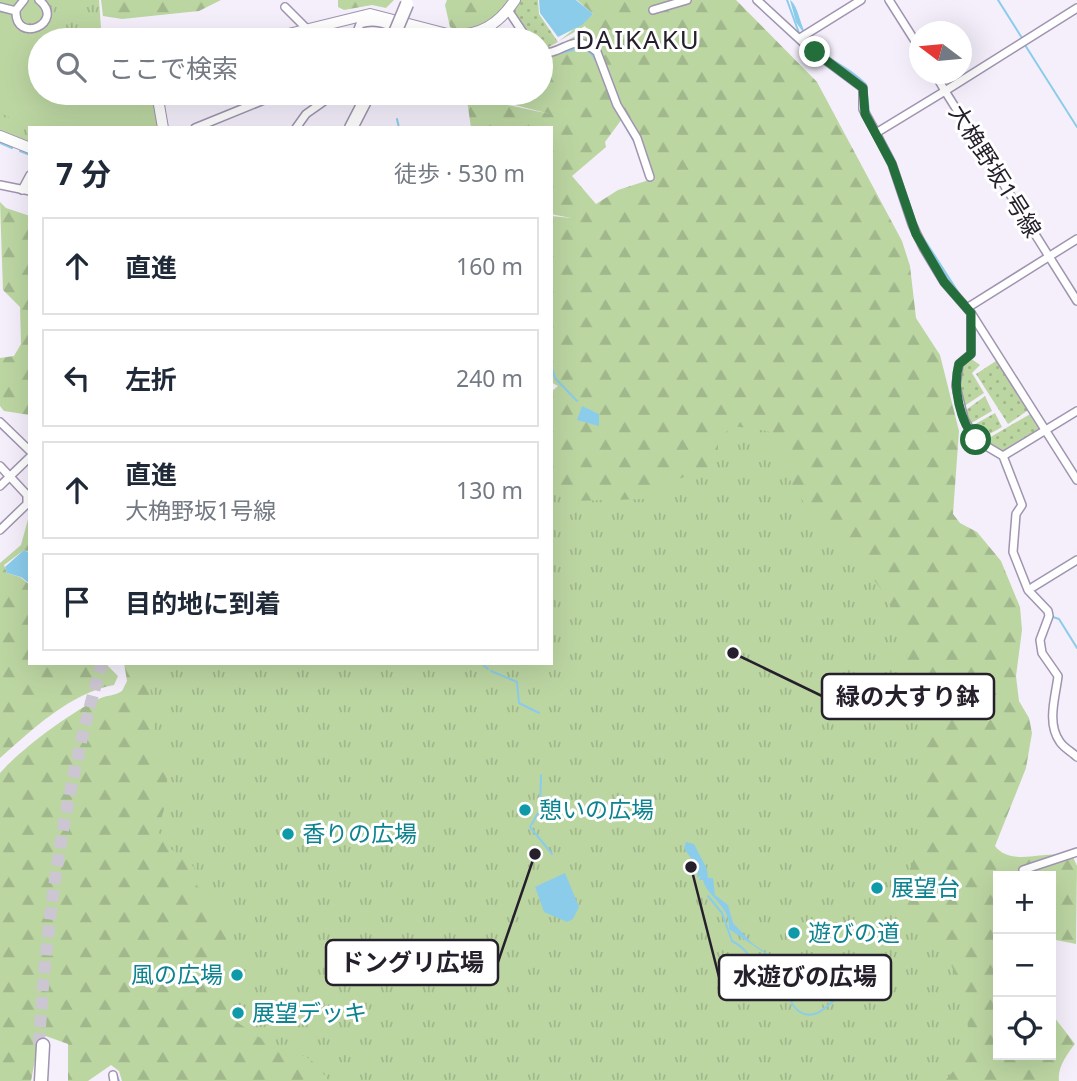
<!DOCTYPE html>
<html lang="ja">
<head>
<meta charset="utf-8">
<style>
  :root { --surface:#fff; --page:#f2f2f3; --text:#1f2937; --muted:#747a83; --line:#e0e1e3 }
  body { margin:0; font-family:"Noto Sans","Noto Sans JP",sans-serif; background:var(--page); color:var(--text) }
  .controls { position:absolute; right:21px; bottom:21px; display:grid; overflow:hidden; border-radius:0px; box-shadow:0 7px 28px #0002 }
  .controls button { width:63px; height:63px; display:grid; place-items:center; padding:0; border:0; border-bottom:2px solid var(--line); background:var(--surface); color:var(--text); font:35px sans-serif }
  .compass { position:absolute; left:909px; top:21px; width:63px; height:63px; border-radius:50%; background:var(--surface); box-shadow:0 7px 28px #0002; rotate:286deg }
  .stop { position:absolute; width:21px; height:21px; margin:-16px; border:5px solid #246e3b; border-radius:50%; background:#fff }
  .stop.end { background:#246e3b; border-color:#fff; box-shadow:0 2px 7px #0008 }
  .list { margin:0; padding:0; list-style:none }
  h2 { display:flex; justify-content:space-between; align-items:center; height:91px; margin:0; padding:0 28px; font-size:30px }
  h2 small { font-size:23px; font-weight:400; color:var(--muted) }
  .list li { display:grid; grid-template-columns:46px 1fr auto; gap:21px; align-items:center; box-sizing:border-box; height:98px; margin:0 14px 14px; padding:0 14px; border:2px solid var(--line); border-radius:0px }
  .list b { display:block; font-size:26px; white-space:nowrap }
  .list p { margin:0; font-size:23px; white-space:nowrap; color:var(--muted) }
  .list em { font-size:23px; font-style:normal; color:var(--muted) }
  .icon { flex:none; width:38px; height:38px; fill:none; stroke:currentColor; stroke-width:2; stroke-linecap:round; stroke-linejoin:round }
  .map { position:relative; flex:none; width:1077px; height:1081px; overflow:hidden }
  .search { position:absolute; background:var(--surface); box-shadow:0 7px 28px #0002; left:28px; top:28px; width:525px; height:77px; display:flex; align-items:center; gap:18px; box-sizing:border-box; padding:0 24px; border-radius:38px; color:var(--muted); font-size:26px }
  .panel { position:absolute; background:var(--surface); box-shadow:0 7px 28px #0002; left:28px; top:126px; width:525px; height:539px; border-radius:0px }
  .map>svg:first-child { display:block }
  .grass { fill:url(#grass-dots) }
  .forest { fill:url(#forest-firs) }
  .park { fill:url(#park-tufts) }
  .pitch { fill:#bcd6a2 }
  .water { fill:#8bcceb }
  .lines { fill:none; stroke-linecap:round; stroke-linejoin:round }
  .stream { stroke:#8bcceb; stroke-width:2 }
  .highway-tunnel { stroke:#cbc6d1; stroke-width:12; stroke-dasharray:12 6; stroke-linecap:butt }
  .street-casing { stroke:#a094b0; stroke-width:10 }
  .secondary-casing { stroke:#a094b0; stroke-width:12 }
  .highway-casing { stroke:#a094b0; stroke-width:15 }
  .street { stroke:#fff; stroke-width:7 }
  .secondary { stroke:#fff; stroke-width:10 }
  .highway { stroke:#fff; stroke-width:12 }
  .highway-bridge-casing { stroke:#a094b0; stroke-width:15; stroke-linecap:butt }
  .highway-bridge { stroke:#fff; stroke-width:12 }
  .route { stroke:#246e3b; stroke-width:9 }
  .culture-dot { fill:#0f9aa8; stroke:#fff; stroke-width:2.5 }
  .labels { text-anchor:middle; stroke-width:6; stroke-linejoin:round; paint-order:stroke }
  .street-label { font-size:23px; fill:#25202b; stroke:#fff }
  .culture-label { font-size:23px; fill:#0d838f; stroke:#fff; text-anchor:start }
  .quarter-label { font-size:26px; letter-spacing:2px; fill:#25202b; stroke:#fff }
  .leader { fill:none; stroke:#25202b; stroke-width:2.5 }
  .callout-dot { fill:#25202b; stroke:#fff; stroke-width:2.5 }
  .callout { fill:#fff; stroke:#25202b; stroke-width:2.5 }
  .callout-label { font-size:24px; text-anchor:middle; font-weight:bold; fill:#25202b }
</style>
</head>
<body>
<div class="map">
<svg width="1077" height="1081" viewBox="0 0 1077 1081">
  <defs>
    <pattern id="grass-dots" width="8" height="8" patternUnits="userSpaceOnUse" patternTransform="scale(1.75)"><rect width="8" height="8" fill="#bcd6a2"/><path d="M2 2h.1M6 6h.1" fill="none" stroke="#a1b78c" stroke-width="1.8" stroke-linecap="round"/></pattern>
    <pattern id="forest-firs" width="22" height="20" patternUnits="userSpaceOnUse" patternTransform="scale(1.75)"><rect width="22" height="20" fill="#bcd6a2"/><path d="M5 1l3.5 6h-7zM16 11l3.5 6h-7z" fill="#a1b78c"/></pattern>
    <pattern id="park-tufts" width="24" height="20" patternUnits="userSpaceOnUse" patternTransform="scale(1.75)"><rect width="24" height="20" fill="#bcd6a2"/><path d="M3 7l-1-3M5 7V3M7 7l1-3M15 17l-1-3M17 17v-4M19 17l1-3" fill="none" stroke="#a1b78c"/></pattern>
  </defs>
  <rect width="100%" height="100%" fill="#f4effb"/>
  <!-- grass -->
  <g class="grass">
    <path d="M518 0H538L539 14 558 42 541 51V40H530L512 11Z"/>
    <path d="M970 358 980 365 972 373 984 393 963 407 958 387 959 369Z"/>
    <path d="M999 359 1029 406 1027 411 1008 424 976 374Z"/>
    <path d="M985 396 992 411 968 425 966 410Z"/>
    <path d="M995 413 1002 427 979 440 970 427Z"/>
    <path d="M1032 413 1043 428 1004 454 982 442Z"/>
  </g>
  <!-- forest -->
  <g class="forest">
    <path d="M101 0H221L199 11 122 19 103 16Z"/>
    <path d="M338 0H394L386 8 372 5 344 10 338 7Z"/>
    <path d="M447 0H509C496 21 482 27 458 31L450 27 445 5Z"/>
    <path d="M577 0H736L817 82 902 241 910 266 916 318 940 355 959 431 953 514 960 523 977 532 1001 561 1020 607 1022 630 1016 676 1019 701 1029 718 1032 733 1026 768 995 846C1013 869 1050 847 1073 857L1077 866 1076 944 1051 939V876H998V1055H1051V1013L1075 1044C1067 1054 1057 1068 1059 1081H919L551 663V392L558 386 551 382V216L571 218 551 214V128H471L466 93 485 94 498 103 550 114 499 101 487 93H541L543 56C561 49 579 38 595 55L622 119 605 142 606 147 572 176 596 204 618 190 652 179 601 55 579 40 551 50 587 29 585 26 559 41 593 14Z"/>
    <path d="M0 202 6 208 30 216V415L4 411 0 406V358L14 356 21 344 20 307 3 290Z"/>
    <path d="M30 512V552L24 550 4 565 7 573 20 577 30 585V663H105L118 676 114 685C70 693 33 729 0 758V563L21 545Z"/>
    <path d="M124 663H327L489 1081H122L119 1071 111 1065 88 1081H68V1044L40 1034 31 1081H0V773C21 749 72 711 101 698 108 695 115 696 122 691L127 681Z"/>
  </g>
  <!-- park -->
  <g class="park">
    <path d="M0 0H99L101 28 97 40H40V93H154L161 128H30V145L0 132Z"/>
    <path d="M733 426 768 431 779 447 792 485 813 516 858 558 888 599 924 713 926 824 909 872 893 891C905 908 920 920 933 936 955 960 976 1022 965 1054 962 1063 951 1073 945 1081H329C304 1047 304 1059 271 1044 258 1037 246 1028 234 1020L222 975 230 955 223 924 226 916 213 904 212 896 197 886 194 867 171 849 157 830C170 798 173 770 152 741 160 716 149 688 144 663H551V492L570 501 645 499 669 483 713 465 718 458V439Z"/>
  </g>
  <!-- pitch -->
  <path class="pitch" d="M0 37 51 40H40V93H142L140 128H67L47 123 43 128H34L0 113Z"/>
  <!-- water -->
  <g class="water">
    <path d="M539 0H576L593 14 582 25 558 37 540 13Z"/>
    <path d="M790 0C799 6 800 28 809 39 825 58 851 67 867 84L870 112 894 157 920 231 965 301C921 257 917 213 893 159 882 133 866 115 865 86L813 47 796 22Z"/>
    <path d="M582 406 599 414V426L577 420Z"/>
    <path d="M24 550 30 553V584L21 577 7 573 5 567Z"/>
    <path d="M686 842 694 844 707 869 708 878H713L715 895 728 905 733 923 752 943 774 958 781 968 800 973 812 987H822L817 999 808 1000 807 991 795 987 776 968 773 959 729 929C731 906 706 896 703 880H699L701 876 697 878 698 869 684 848Z"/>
    <path d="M565 873 579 907 573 919 567 922 544 912 535 887Z"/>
  </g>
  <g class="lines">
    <!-- stream -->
    <g class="stream">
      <path d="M787 0 799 33"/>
      <path d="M998 0 1022 38"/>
      <path d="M561 44 580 38 596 47"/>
      <path d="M1025 45 1077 127"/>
      <path d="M600 52 607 69"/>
      <path d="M544 57 581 48 591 53 598 64"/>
      <path d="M605 82 613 105 635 143"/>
      <path d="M397 119 399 128"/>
      <path d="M0 143 12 148"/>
      <path d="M20 151 30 155"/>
      <path d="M551 364 555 378 577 401"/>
      <path d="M1053 617 1059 619 1077 648"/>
      <path d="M481 663 488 669"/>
      <path d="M491 671 517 682 519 703 539 713"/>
      <path d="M541 775 540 810 530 827 552 854"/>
      <path d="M708 896 722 913 732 941C749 950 748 958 759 967 768 974 778 975 786 985 791 991 789 999 793 1005 811 1030 833 1001 846 988"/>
      <path d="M115 1072 119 1081"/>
    </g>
    <!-- highway-tunnel -->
    <path class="highway-tunnel" d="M39 1045C46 915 65 788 102 663"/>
    <!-- street casing -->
    <g class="street-casing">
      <g id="street">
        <path d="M24 0 16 10C14 46 67 23 39 0"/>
        <path d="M757 0 809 48 863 88V109L876 133 945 91 1077 301"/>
        <path d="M889 0 920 49"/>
        <path d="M0 7 16 11"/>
        <path d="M285 7 307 29 314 40"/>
        <path d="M508 10 528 40"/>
        <path d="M653 10 687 0"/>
        <path d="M800 38 861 0"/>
        <path d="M354 40 360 24C383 17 395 31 416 36 426 39 440 39 451 38"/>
        <path d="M541 53C564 55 573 30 597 52L617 105 637 138 650 177"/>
        <path d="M935 74 945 91 1077 8"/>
        <path d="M195 128 281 93"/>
        <path d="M296 128 306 114 323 102 324 93"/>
        <path d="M876 133 892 164 912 224 924 249 944 282 971 313 1077 480"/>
        <path d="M0 185 30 191"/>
        <path d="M22 190 30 175"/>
        <path d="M967 308 1077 239"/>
        <path d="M971 313V354L959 364 956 386 964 419 976 440 1003 456 1022 505 1016 514 1013 552 1028 590 1048 611 1049 616 1040 640 1042 653 1058 676C1056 695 1046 723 1060 742 1064 748 1072 752 1077 757"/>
        <path d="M0 422 30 451"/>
        <path d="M1003 456 1077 411"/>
        <path d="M0 466 27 495V504L0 530"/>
        <path d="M0 486 30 457"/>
        <path d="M1033 587 1077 560"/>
        <path d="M1023 870 1077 852"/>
        <path d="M113 1075 114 1081"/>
      </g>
    </g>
    <!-- secondary casing -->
    <g class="secondary-casing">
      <g id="secondary">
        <path d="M264 40 370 14 451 35C480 36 499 24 515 0"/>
        <path d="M157 93 163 128"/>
        <path d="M0 136 30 148"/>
      </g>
    </g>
    <!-- highway casing -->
    <g class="highway-casing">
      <g id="highway">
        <path d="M351 128 369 93"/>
        <path d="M41 1081 43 1045"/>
      </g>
    </g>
    <!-- street -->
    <use href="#street" class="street"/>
    <!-- secondary -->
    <use href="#secondary" class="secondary"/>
    <!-- highway -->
    <use href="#highway" class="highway"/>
    <!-- highway-bridge casing -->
    <g class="highway-bridge-casing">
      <path id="highway-bridge" d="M392 40 407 4"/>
    </g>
    <!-- highway-bridge -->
    <use href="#highway-bridge" class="highway-bridge"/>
  </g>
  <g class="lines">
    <!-- route -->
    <path class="route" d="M815 52 863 88 865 114 892 164 916 234 944 282 971 313V354L959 364C952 387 960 422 976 440"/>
  </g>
  <!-- markers -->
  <g class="culture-dot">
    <circle cx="525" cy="810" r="7"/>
    <circle cx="288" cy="834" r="7"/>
    <circle cx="877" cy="888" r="7"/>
    <circle cx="794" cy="933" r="7"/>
    <circle cx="237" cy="975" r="7"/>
    <circle cx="238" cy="1013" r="7"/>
  </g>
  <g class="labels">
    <!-- street labels -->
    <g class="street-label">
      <text transform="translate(995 171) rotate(58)" y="8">大桷野坂1号線</text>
    </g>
    <!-- culture labels -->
    <g class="culture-label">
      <text x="539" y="818">憩いの広場</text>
      <text x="302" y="842">香りの広場</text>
      <text x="891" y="896">展望台</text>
      <text x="808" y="941">遊びの道</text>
      <text x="223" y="983" text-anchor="end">風の広場</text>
      <text x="252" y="1021">展望デッキ</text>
    </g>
    <!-- quarter labels -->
    <g class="quarter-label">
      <text x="638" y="49">DAIKAKU</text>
    </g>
  </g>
  <!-- callouts -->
  <path class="leader" d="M733 653L822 696M535 854L498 962M691 867L719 977"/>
  <g class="callout-dot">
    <circle cx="733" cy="653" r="7"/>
    <circle cx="535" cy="854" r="7"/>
    <circle cx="691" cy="867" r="7"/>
  </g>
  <g class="callout">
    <rect x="822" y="674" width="172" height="45" rx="7"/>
    <rect x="326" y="940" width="172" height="45" rx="7"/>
    <rect x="719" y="955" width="172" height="45" rx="7"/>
  </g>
  <g class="callout-label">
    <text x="908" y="705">緑の大すり鉢</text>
    <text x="412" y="971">ドングリ広場</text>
    <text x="805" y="985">水遊びの広場</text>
  </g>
</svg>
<div class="controls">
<button>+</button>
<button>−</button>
<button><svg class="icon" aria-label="locate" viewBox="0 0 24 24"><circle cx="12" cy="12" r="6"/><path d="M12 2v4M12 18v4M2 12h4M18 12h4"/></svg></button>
</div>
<svg class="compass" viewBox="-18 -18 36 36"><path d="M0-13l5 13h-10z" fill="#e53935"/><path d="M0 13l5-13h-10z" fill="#747a83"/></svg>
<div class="stop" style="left:976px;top:440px"></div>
<div class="stop end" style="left:815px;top:52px"></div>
<div class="search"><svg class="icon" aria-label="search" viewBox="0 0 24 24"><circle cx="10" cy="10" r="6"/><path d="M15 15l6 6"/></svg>ここで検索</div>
<section class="panel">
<h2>7 分<small>徒歩 · 530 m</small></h2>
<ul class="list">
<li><svg class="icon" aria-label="ahead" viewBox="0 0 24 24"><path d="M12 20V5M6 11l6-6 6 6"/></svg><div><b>直進</b></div><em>160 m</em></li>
<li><svg class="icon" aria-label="left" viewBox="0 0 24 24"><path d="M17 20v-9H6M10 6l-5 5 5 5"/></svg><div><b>左折</b></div><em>240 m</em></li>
<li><svg class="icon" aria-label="ahead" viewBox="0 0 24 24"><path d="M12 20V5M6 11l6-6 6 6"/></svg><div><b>直進</b><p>大桷野坂1号線</p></div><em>130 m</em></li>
<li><svg class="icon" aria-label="arrive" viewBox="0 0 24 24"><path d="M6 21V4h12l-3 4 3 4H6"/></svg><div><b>目的地に到着</b></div></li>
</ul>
</section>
</div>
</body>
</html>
